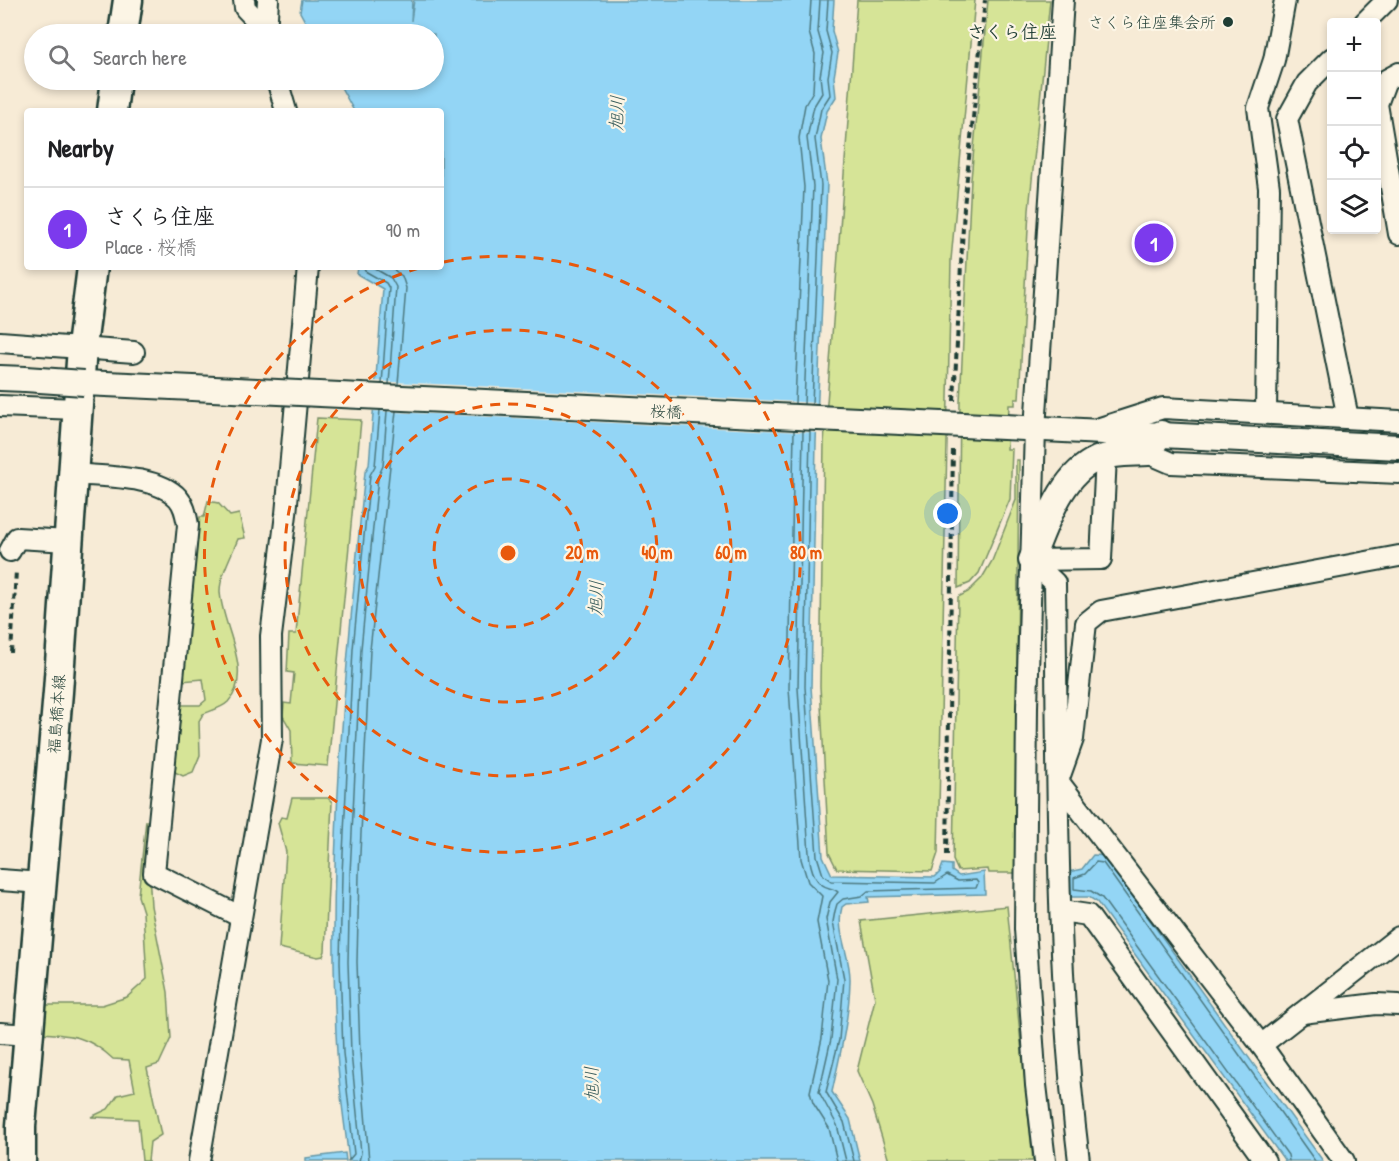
<!DOCTYPE html>
<html lang="en">
<head>
<meta charset="utf-8">
<style>
  :root { --surface:#fff; --page:#f2f2f2; --text:#202124; --muted:#757577; --line:#e0e0e0; --accent:#7c3aed }
  body { margin:0; font-family:"Patrick Hand","Klee One",sans-serif; background:var(--page); color:var(--text) }
  .controls { position:absolute; right:18px; top:18px; display:grid; overflow:hidden; border-radius:6px; box-shadow:0 3px 9px #0003 }
  .controls button { width:54px; height:54px; display:grid; place-items:center; padding:0; border:0; border-bottom:2px solid var(--line); background:var(--surface); color:var(--text); font:30px sans-serif }
  .you { position:absolute; left:948px; top:514px; width:21px; height:21px; margin:-15px; border:4px solid #fff; border-radius:50%; background:#1a73e8; box-shadow:0 0 0 9px #1a73e833 }
  .badge { display:grid; place-items:center; width:39px; height:39px; border-radius:50%; background:var(--accent); color:#fff; font-size:20px; font-weight:700 }
  .pin { position:absolute; translate:-50% -50%; border:3px solid #fff; box-shadow:0 2px 6px #0006 }
  .list { margin:0; padding:0; list-style:none }
  h2 { display:flex; justify-content:space-between; align-items:center; height:78px; margin:0; padding:0 24px; font-size:26px }
  h2 small { font-size:20px; font-weight:400; color:var(--muted) }
  .list li { display:grid; grid-template-columns:39px 1fr auto; gap:18px; align-items:center; box-sizing:border-box; height:84px; padding:0 24px; border-top:2px solid var(--line) }
  .list b { display:block; font-size:22px; white-space:nowrap }
  .list p { margin:0; font-size:20px; white-space:nowrap; color:var(--muted) }
  .list em { font-size:20px; font-style:normal; color:var(--muted) }
  .icon { flex:none; width:33px; height:33px; fill:none; stroke:currentColor; stroke-width:2; stroke-linecap:round; stroke-linejoin:round }
  .map { position:relative; flex:none; width:1399px; height:1161px; overflow:hidden }
  .search { position:absolute; background:var(--surface); box-shadow:0 3px 9px #0003; left:24px; top:24px; width:420px; height:66px; display:flex; align-items:center; gap:15px; box-sizing:border-box; padding:0 21px; border-radius:33px; color:var(--muted); font-size:22px }
  .panel { position:absolute; background:var(--surface); box-shadow:0 3px 9px #0003; left:24px; top:108px; width:420px; height:162px; border-radius:6px }
  .map>svg:first-child { display:block }
  .green { fill:#d6e497; stroke:#7a9066; stroke-width:1.5 }
  .water { fill:#93d5f5; stroke:#6598a8; stroke-width:1.5 }
  .pier { fill:#f7ebd6 }
  .lines { fill:none; stroke-linecap:round; stroke-linejoin:round }
  .shore { stroke:#4d7a81; stroke-width:1.5 }
  .minor-casing { stroke:#1f3d34; stroke-width:24 }
  .tertiary-casing { stroke:#1f3d34; stroke-width:28 }
  .secondary-casing { stroke:#1f3d34; stroke-width:33 }
  .path { stroke:#1f3d34; stroke-width:4; stroke-dasharray:6 4.5; stroke-linecap:butt }
  .minor { stroke:#fcf5e5; stroke-width:20 }
  .tertiary { stroke:#fcf5e5; stroke-width:24 }
  .secondary { stroke:#fcf5e5; stroke-width:28 }
  .tertiary-bridge-casing { stroke:#1f3d34; stroke-width:28; stroke-linecap:butt }
  .tertiary-bridge { stroke:#fcf5e5; stroke-width:24 }
  .ring { fill:none; stroke:#e8590c; stroke-width:3; stroke-dasharray:10 8 }
  .poi-dot { fill:#1f3d34; stroke:#fcf5e5; stroke-width:2 }
  .labels { text-anchor:middle; stroke-width:4.5; stroke-linejoin:round; paint-order:stroke }
  .poi-label { font-size:16px; fill:#1f3d34; stroke:#fcf5e5; text-anchor:end }
  .street-label { font-size:16px; fill:#1f3d34; stroke:#fcf5e5 }
  .neighbourhood-label { font-size:18px; font-weight:bold; fill:#1f3d34; stroke:#fcf5e5 }
  .water-label { font-size:18px; font-style:italic; fill:#365b5b; stroke:#fcf5e5 }
  .centre { fill:#e8590c; stroke:#fcf5e5; stroke-width:3 }
  .ring-label { font-size:18px; text-anchor:middle; font-weight:bold; fill:#e8590c; stroke:#fcf5e5; stroke-width:4.5; stroke-linejoin:round; paint-order:stroke }
</style>
</head>
<body>
<div class="map">
<svg width="1399" height="1161" viewBox="0 0 1399 1161">
  <rect width="100%" height="100%" fill="#f7ebd6"/>
  <filter id="ink" filterUnits="userSpaceOnUse"><feTurbulence type="fractalNoise" baseFrequency=".0167" numOctaves="2"/><feDisplacementMap in="SourceGraphic" scale="12" xChannelSelector="R" yChannelSelector="G"/><feConvolveMatrix kernelMatrix="1 2 1 2 8 2 1 2 1" color-interpolation-filters="sRGB"/></filter>
  <g filter="url(#ink)">
    <!-- green -->
    <g class="green">
      <path d="M857 0H975L951 260 938 853 932 871 837 869 829 853 820 686 824 443Z"/>
      <path d="M988 0H1050L1029 210 1019 399H1015V405H1009L1007 449H1012L1010 499 979 573 970 583 958 588 960 402 971 179Z"/>
      <path d="M317 418 361 420 328 766 292 763 291 730 283 716 284 703 291 704 294 673 287 672 289 634H296Z"/>
      <path d="M1016 460H1019L1015 873H989L988 869 958 871 953 860 958 597 968 592 982 578 992 561 1016 500Z"/>
      <path d="M208 501 218 503 230 516 239 514 245 538 238 539C232 554 220 576 220 591 221 625 255 672 228 702 222 708 210 711 203 714L199 721 200 755 193 772 183 776 175 772 180 705H200L206 700 203 679 182 681 200 517H204Z"/>
      <path d="M292 798H328L332 802 325 951 323 956 318 957 279 948 286 852 278 823 281 817 287 818Z"/>
      <path d="M146 820 151 906 168 992 171 1038 159 1064 147 1068 161 1135 150 1142 148 1161H142L138 1119 91 1117 108 1109 118 1095 135 1091 129 1060 113 1059C89 1036 72 1035 41 1033L44 1005H102L127 997 147 979 143 912 138 896Z"/>
      <path d="M1007 906 1033 1161H889L872 1105 857 1071 875 999 861 921Z"/>
    </g>
    <!-- water -->
    <g class="water">
      <path d="M302 0H412L411 21 414 0H834L832 31 838 53 834 77 836 97 827 111 821 139 827 184 816 442 811 687 823 856 832 875 935 877 940 872 943 864 952 865V871L959 876 984 872 985 894 868 897 869 902 846 904 842 907C835 932 851 956 850 981 849 1019 840 1055 832 1092L850 1119 860 1161H349C345 1125 339 1089 337 1052 326 862 346 661 365 472L369 465 383 289 357 274 358 267H441V111H354L337 80H434V34H312L300 12Z"/>
      <path d="M1093 855 1111 856 1109 863 1323 1161H1285L1097 902 1089 897H1068V872L1082 869Z"/>
      <path d="M345 1153 346 1161H306V1158Z"/>
    </g>
    <!-- pier -->
    <path class="pier" d="M373 381 821 403 819 433 371 411Z"/>
    <g class="lines">
      <!-- shore -->
      <g class="shore">
        <path d="M363 267 365 271 386 283 389 288 382 384"/>
        <path d="M372 267 391 278 396 287 389 384"/>
        <path d="M390 267 402 276 406 288 398 384"/>
        <path d="M795 403 804 187 799 138 805 105 813 91 815 54 809 32 811 0"/>
        <path d="M804 404 813 186 807 138 814 106 822 93 820 76 824 53 818 32 820 0"/>
        <path d="M812 404 821 185 815 139 821 109 830 95 828 77 832 53 826 31 828 0"/>
        <path d="M794 430 789 688 801 859 808 882 822 896 817 922 828 980 822 1038 810 1092 813 1103 829 1128 837 1161"/>
        <path d="M803 431 798 688 808 839C809 853 809 874 821 884 827 889 834 888 838 892L830 902 826 919 837 979 831 1039 819 1092 837 1125 846 1161"/>
        <path d="M810 431 805 687 817 856 823 875 831 881 935 883 947 875 958 881 976 880 978 883 976 888 868 891 862 896 843 899 837 904 835 911 833 922 844 979 839 1040 826 1092 844 1122 854 1161"/>
        <path d="M348 1161 354 1154 343 1053 340 962 342 874 353 649 370 475 375 466 380 410"/>
        <path d="M359 1161 361 1153 351 1053 348 962 350 874 361 649 378 477 383 466 387 411"/>
        <path d="M369 1161 360 1052 357 962 359 874 370 650 396 411"/>
        <path d="M1289 1161 1288 1155 1102 898 1091 891 1074 889V878L1085 874 1096 862 1103 863 1315 1161"/>
      </g>
      <!-- minor casing -->
      <g class="minor-casing">
        <g id="minor">
          <path d="M244 0 245 8 265 29"/>
          <path d="M1365 22 1387 0"/>
          <path d="M266 34 268 0"/>
          <path d="M1332 58 1307 83 1287 119 1348 418"/>
          <path d="M1399 73 1386 80 1377 104 1399 234"/>
          <path d="M277 80 286 111"/>
          <path d="M0 342 134 352"/>
          <path d="M0 406 77 409"/>
          <path d="M1266 413 1269 188 1258 108 1274 60 1285 0"/>
          <path d="M1097 429 1163 408 1399 421"/>
          <path d="M1148 453 1171 463 1399 473"/>
          <path d="M73 474C103 477 157 475 178 498 185 506 186 515 188 525L154 873 239 916"/>
          <path d="M10 551 17 538 68 541"/>
          <path d="M1031 560 1055 583C1058 776 1055 970 1079 1161"/>
          <path d="M1031 560 1101 559 1106 456"/>
          <path d="M0 880 42 883"/>
          <path d="M1061 911 1088 915 1265 1161"/>
          <path d="M1302 1013 1376 1004 1399 1005"/>
          <path d="M0 1033 29 1035"/>
          <path d="M1261 1045 1399 937"/>
          <path d="M199 1161 272 739 271 636 286 514 308 267"/>
          <path d="M1045 1161 1036 1085 1025 929 1027 707 1035 429 1063 0"/>
          <path d="M1344 1161 1261 1045 1058 781 1073 739 1086 623 1101 611 1399 556"/>
        </g>
      </g>
      <!-- tertiary casing -->
      <g class="tertiary-casing">
        <g id="tertiary">
          <path d="M0 378 25 379"/>
          <path d="M84 383 172 387"/>
          <path d="M1004 427 1399 447"/>
          <path d="M1031 560C1046 526 1060 475 1097 459 1112 453 1132 454 1148 453L1161 433"/>
        </g>
      </g>
      <!-- secondary casing -->
      <g class="secondary-casing">
        <g id="secondary">
          <path d="M123 34 128 0"/>
          <path d="M112 111 116 80"/>
          <path d="M21 1161V1126L58 692 82 347 92 267"/>
        </g>
      </g>
      <!-- path -->
      <g class="path">
        <path d="M954 401 964 207 985 0"/>
        <path d="M11 653 16 571"/>
        <path d="M947 855 953 447"/>
      </g>
      <!-- minor -->
      <use href="#minor" class="minor"/>
      <!-- tertiary -->
      <use href="#tertiary" class="tertiary"/>
      <!-- secondary -->
      <use href="#secondary" class="secondary"/>
      <!-- tertiary-bridge casing -->
      <g class="tertiary-bridge-casing">
        <g id="tertiary-bridge">
          <path d="M25 379 84 383"/>
          <path d="M172 387 1004 427"/>
        </g>
      </g>
      <!-- tertiary-bridge -->
      <use href="#tertiary-bridge" class="tertiary-bridge"/>
    </g>
  </g>
  <!-- distance rings -->
  <g class="ring">
    <circle cx="508" cy="553" r="74"/>
    <circle cx="508" cy="553" r="149"/>
    <circle cx="508" cy="553" r="223"/>
    <path d="M444 262A298 298 0 1 1 423 267"/>
  </g>
  <!-- markers -->
  <circle class="poi-dot" cx="1228" cy="22" r="6"/>
  <g class="labels">
    <!-- poi labels -->
    <g class="poi-label">
      <text x="1216" y="28">さくら住座集会所</text>
    </g>
    <!-- street labels -->
    <g class="street-label">
      <text transform="translate(666 411) rotate(3)" y="6">桜橋</text>
      <text transform="translate(56 714) rotate(-86)" y="6">福島橋本線</text>
    </g>
    <!-- neighbourhood labels -->
    <g class="neighbourhood-label">
      <text x="1012" y="38">さくら住座</text>
    </g>
    <!-- water labels -->
    <g class="water-label">
      <text transform="translate(617 113) rotate(-88)" y="6">旭川</text>
      <text transform="translate(596 598) rotate(-88)" y="6">旭川</text>
      <text transform="translate(592 1084) rotate(-92)" y="6">旭川</text>
    </g>
  </g>
  <circle cx="508" cy="553" r="9" class="centre"/>
  <g class="ring-label">
    <text x="582" y="559">20 m</text>
    <text x="657" y="559">40 m</text>
    <text x="731" y="559">60 m</text>
    <text x="806" y="559">80 m</text>
  </g>
</svg>
<div class="controls">
<button>+</button>
<button>−</button>
<button><svg class="icon" aria-label="locate" viewBox="0 0 24 24"><circle cx="12" cy="12" r="6"/><path d="M12 2v4M12 18v4M2 12h4M18 12h4"/></svg></button>
<button><svg class="icon" aria-label="layers" viewBox="0 0 24 24"><path d="M12 4l9 5-9 5-9-5zM3 14l9 5 9-5"/></svg></button>
</div>
<div class="you"></div>
<div class="pin badge" style="left:1154px;top:243px">1</div>
<div class="search"><svg class="icon" aria-label="search" viewBox="0 0 24 24"><circle cx="10" cy="10" r="6"/><path d="M15 15l6 6"/></svg>Search here</div>
<section class="panel">
<h2>Nearby<small></small></h2>
<ul class="list">
<li><span class="badge">1</span><div><b>さくら住座</b><p>Place · 桜橋</p></div><em>90 m</em></li>
</ul>
</section>
</div>
</body>
</html>
